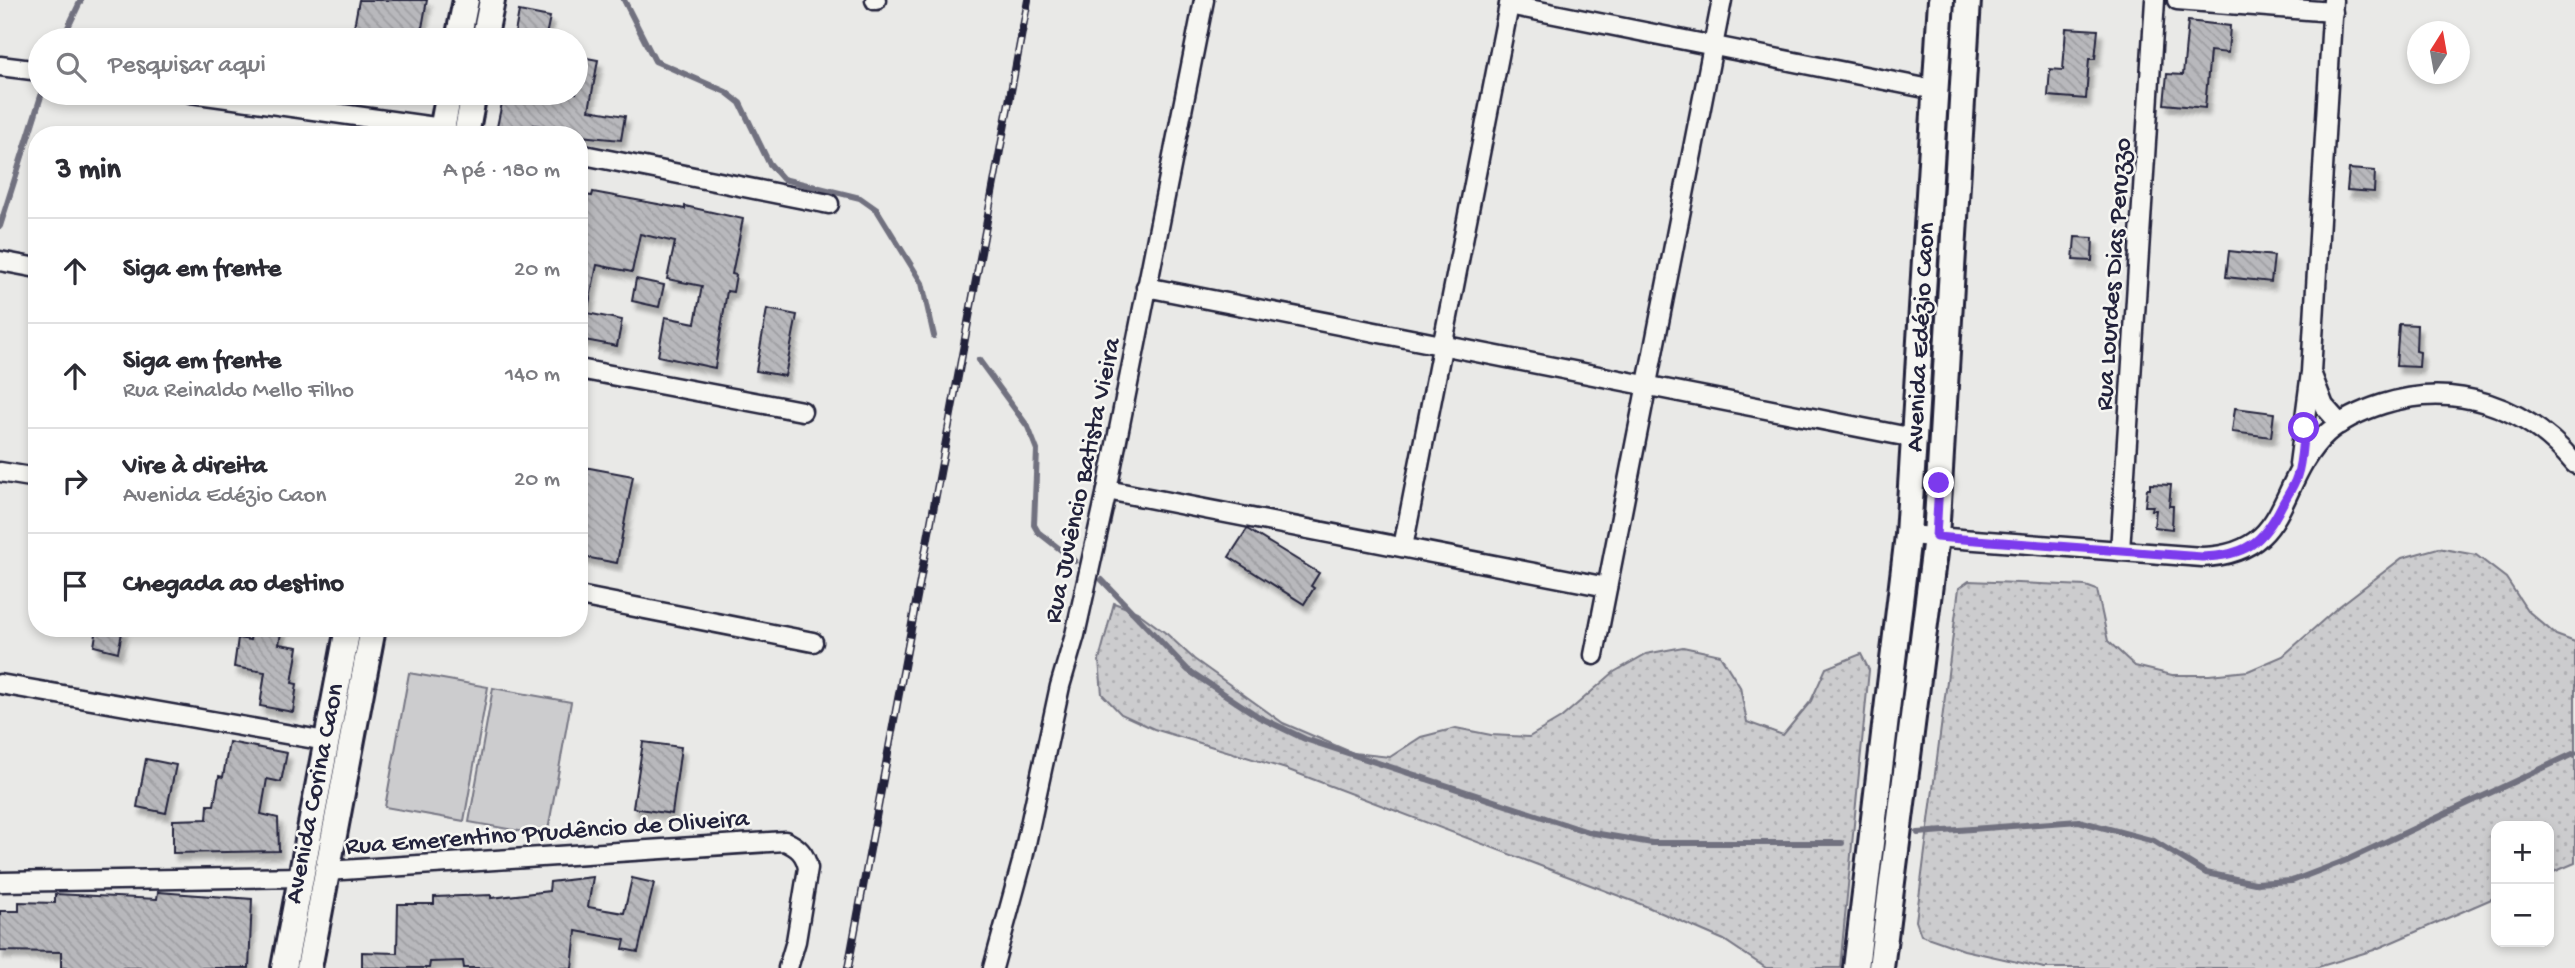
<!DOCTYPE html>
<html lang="pt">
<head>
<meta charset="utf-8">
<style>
  :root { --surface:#fff; --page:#f7f7f7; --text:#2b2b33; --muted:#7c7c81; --line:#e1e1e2 }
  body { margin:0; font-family:"Gochi Hand",sans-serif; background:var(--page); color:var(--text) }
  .controls { position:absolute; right:21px; bottom:21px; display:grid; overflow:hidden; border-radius:14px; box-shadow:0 4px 10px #0003 }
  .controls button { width:63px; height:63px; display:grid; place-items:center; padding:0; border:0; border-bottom:2px solid var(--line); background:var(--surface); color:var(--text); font:35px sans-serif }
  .compass { position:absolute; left:2407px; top:21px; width:63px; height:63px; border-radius:50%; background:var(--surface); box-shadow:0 4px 10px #0003; rotate:11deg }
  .stop { position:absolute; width:21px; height:21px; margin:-16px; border:5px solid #7c3aed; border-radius:50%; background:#fff }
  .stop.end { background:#7c3aed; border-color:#fff; box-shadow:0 2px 7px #0008 }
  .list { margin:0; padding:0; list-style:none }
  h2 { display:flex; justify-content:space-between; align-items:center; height:91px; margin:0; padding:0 28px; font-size:30px }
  h2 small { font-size:23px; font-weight:400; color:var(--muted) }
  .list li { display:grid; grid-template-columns:46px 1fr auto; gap:21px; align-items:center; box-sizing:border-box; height:105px; padding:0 28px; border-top:2px solid var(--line) }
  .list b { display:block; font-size:26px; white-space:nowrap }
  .list p { margin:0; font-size:23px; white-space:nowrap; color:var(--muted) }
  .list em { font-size:23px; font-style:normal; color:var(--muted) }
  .icon { flex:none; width:38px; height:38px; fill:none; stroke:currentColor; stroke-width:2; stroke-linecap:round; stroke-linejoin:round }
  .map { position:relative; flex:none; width:2575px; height:968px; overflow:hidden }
  .search { position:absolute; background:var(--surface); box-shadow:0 4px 10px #0003; left:28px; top:28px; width:560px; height:77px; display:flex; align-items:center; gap:18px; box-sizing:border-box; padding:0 24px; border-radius:38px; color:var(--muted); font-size:26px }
  .panel { position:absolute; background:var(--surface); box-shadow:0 4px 10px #0003; left:28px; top:126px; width:560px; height:511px; border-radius:28px }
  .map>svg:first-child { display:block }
  .grass { fill:url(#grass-dots); stroke:#777784; stroke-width:2 }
  .garden { fill:#ccccce; stroke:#777784; stroke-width:2 }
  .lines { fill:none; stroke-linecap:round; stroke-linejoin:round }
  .stream { stroke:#71717f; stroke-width:6 }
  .building { fill:url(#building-back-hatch); stroke:#22223b; stroke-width:2; filter:url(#shadow) }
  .minor-casing { stroke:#22223b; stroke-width:23 }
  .secondary-casing { stroke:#22223b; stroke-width:30 }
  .minor { stroke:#f6f6f2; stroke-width:18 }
  .secondary { stroke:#f6f6f2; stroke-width:24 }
  .rail-casing { stroke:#22223b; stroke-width:8 }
  .rail { stroke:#f6f6f2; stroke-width:5; stroke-dasharray:16; stroke-linecap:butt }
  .route { stroke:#7c3aed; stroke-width:9 }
  .labels { text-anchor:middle; stroke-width:5; stroke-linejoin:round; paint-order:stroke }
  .street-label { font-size:26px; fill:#22223b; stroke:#f6f6f2 }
</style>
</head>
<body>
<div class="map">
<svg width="2575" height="968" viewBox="0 0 2575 968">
  <defs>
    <pattern id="grass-dots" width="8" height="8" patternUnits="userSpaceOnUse" patternTransform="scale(1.75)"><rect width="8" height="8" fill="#ccccce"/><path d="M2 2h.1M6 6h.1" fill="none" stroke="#afafb2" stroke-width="1.8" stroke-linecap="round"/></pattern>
    <pattern id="building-back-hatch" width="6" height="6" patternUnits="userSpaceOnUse" patternTransform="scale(1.75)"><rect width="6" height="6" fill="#b8b8bc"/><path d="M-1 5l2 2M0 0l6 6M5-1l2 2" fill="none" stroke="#9e9ea2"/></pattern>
    <filter id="shadow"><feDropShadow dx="4" dy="7" stdDeviation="2" flood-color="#0004"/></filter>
  </defs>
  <rect width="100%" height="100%" fill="#e9e9e7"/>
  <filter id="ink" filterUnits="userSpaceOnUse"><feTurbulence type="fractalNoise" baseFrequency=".0143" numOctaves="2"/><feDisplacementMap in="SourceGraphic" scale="14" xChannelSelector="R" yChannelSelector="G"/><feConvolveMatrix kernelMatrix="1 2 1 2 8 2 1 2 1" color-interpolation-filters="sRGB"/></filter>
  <g filter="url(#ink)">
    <!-- grass -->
    <g class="grass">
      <path d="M1952 26H1956L1926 499 1920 501 1950 28Z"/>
      <path d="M2438 548 2476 555 2506 578 2527 610 2556 635 2575 642V863L2549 874V826H2496V897L2374 950 2315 968H2044L1964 950 1921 935 1916 921 1959 588 1969 581 2086 586 2097 590 2108 641 2135 666 2172 675H2209L2248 671 2283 656 2337 608 2402 558Z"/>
      <path d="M1913 580 1919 582 1874 968H1866Z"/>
      <path d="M1114 603 1137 612 1167 634 1194 659 1283 723 1353 753 1390 757 1421 737 1456 728 1491 735 1529 737 1561 718 1614 672 1646 654 1683 647 1720 655 1740 687 1747 722 1783 735 1811 701 1826 668 1861 654 1869 670 1840 968H1766L1724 940 1643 905 1286 769 1154 729 1121 714 1102 694 1099 660Z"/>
    </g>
    <!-- garden -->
    <g class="garden">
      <path d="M409 673 488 687 464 821 385 807Z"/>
      <path d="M493 688 571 702 547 836 469 822Z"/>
    </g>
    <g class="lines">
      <!-- stream -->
      <g class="stream">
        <path d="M624 0 655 61 726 92 740 103 769 163 783 179 860 198 877 210 922 283 934 336"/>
        <path d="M62 40 81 0"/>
        <path d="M0 226 42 93"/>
        <path d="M979 360 1028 427 1037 450 1034 525 1038 532 1075 561"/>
        <path d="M1102 580 1188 670 1259 717 1305 739 1588 832 1652 843H1842"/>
        <path d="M1918 833 2079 821 2154 841 2206 873 2255 883 2292 881 2347 860 2575 753"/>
      </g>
    </g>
    <!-- building -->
    <g class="building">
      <path d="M359 0H427L420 39 354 27Z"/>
      <path d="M519 11 550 17 545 40 514 38Z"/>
      <path d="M2188 21 2230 26 2228 53 2210 51 2205 108 2164 104 2167 74 2183 75Z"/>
      <path d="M2066 28 2098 30 2095 59H2089L2086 99 2048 96 2050 69 2063 70Z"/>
      <path d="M576 56 598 60 589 110 625 116 621 140 569 135 570 131 534 125 533 130 525 129 524 132 497 127 504 93H576Z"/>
      <path d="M2349 169 2375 171 2374 192 2347 190Z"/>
      <path d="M593 192 685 209V206L743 219 732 274 736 275 733 292 727 291 715 368 658 356 665 317 695 323 702 286 667 279 675 242 640 234 632 272 597 265 587 313 622 320 617 346 579 339V194L592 196Z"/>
      <path d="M2075 237 2093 238 2092 261 2073 260Z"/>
      <path d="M2229 251 2274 256 2271 282 2226 277Z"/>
      <path d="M636 279 664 285 659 307 632 301Z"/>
      <path d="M767 309 797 315 785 376 756 371Z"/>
      <path d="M2399 324 2417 325 2416 351 2420 352 2419 367 2396 366Z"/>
      <path d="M2235 408 2274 413 2271 437 2232 432Z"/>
      <path d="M579 466 633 476 617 563 579 556Z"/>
      <path d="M2150 484 2171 485 2169 506H2173L2172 529 2154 527 2156 510H2152L2153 506H2145L2147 489H2150Z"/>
      <path d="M1247 529 1319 573 1311 586 1314 588 1304 604 1229 557Z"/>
      <path d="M97 628H123L118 652 94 646Z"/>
      <path d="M252 628H282L279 644 298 647 292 683 297 684 293 712 260 706 265 672 234 667 238 638 250 640Z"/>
      <path d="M229 742 287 753 281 782 267 779 261 814 278 818 279 851 173 853V820L207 819 208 805H214L219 776 223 777Z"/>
      <path d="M643 742 681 747 672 814 633 808Z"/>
      <path d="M146 759 176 765 166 813 137 807Z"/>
      <path d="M593 877 588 907 624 913 632 878 654 883 638 952 623 949 625 940 576 931 572 968H464L463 961 430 962 429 968H362V952L397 953 398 904H434V897L491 895V898L549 891 550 882Z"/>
      <path d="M158 892 252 899 249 968H61V952L0 951V911H19V902L55 903V894L157 899Z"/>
    </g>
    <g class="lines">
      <!-- minor casing -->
      <g class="minor-casing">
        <g id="minor">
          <path d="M875 0H876"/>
          <path d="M2177 0 2333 12"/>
          <path d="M1509 5 1935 90"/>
          <path d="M0 66 40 71"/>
          <path d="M191 93 442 128"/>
          <path d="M579 154 829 204"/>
          <path d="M0 261 37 268"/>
          <path d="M1146 287 1914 438"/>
          <path d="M579 369 802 411"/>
          <path d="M2312 375 2324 406 2340 424"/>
          <path d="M2299 464 2311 372 2333 0"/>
          <path d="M0 472 37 478"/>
          <path d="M1107 490 1607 587"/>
          <path d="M1908 535 2202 557C2293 554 2275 481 2327 433 2342 420 2364 410 2383 404 2455 381 2527 406 2575 464"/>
          <path d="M1403 547 1510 0"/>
          <path d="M2120 551 2155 0"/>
          <path d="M579 596 813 642"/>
          <path d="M1594 655 1722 0"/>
          <path d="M0 684 326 741"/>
          <path d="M327 871 785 841C798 847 805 853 808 868L796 941 788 968"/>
          <path d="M1 882 301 877"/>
          <path d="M993 968 1022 862 1060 686 1075 635 1107 490 1204 0"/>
        </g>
      </g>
      <!-- secondary casing -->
      <g class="secondary-casing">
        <g id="secondary">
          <path d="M458 40 466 0"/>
          <path d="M484 40 492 0"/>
          <path d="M441 135 449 93"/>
          <path d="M466 135 474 93"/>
          <path d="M284 968 348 628"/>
          <path d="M309 968 373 628"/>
          <path d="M1856 968 1908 535 1941 0"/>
          <path d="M1881 968 1936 537 1968 0"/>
        </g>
      </g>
      <!-- minor -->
      <use href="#minor" class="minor"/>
      <!-- secondary -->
      <use href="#secondary" class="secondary"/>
      <!-- rail casing -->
      <g class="rail-casing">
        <path id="rail" d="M848 968 1028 0"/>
      </g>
      <!-- rail -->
      <use href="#rail" class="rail"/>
    </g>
  </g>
  <g class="lines" filter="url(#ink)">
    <!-- route -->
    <path class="route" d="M1939 483 1936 537 2202 557C2245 556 2263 543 2282 505 2287 496 2294 486 2297 476 2302 462 2302 443 2304 428"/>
  </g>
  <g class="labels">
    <!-- street labels -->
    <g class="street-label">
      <text transform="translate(2111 274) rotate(-86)" y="9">Rua Lourdes Dias Peruzzo</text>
      <text transform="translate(1918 337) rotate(-87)" y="9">Avenida Edézio Caon</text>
      <text transform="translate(1080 480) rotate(-78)" y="9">Rua Juvêncio Batista Vieira</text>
      <text transform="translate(312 793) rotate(-79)" y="9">Avenida Corina Caon</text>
      <text transform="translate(547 830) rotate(-4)" y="9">Rua Emerentino Prudêncio de Oliveira</text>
    </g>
  </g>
</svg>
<div class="controls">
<button>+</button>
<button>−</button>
</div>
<svg class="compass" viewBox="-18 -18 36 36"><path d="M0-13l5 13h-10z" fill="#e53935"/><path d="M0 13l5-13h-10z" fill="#7c7c81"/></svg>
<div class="stop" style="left:2304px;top:428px"></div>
<div class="stop end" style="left:1939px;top:483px"></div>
<div class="search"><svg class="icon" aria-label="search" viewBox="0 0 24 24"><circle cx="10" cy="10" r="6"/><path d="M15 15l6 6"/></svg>Pesquisar aqui</div>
<section class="panel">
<h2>3 min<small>A pé · 180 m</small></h2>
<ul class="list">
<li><svg class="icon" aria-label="ahead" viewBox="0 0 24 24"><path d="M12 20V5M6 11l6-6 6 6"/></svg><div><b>Siga em frente</b></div><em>20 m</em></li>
<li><svg class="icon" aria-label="ahead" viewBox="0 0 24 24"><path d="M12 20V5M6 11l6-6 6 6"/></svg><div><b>Siga em frente</b><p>Rua Reinaldo Mello Filho</p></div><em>140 m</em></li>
<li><svg class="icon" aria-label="right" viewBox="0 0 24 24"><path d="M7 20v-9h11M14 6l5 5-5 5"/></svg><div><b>Vire à direita</b><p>Avenida Edézio Caon</p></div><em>20 m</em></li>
<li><svg class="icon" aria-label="arrive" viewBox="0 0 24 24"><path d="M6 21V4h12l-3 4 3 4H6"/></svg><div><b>Chegada ao destino</b></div></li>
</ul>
</section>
</div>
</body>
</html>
